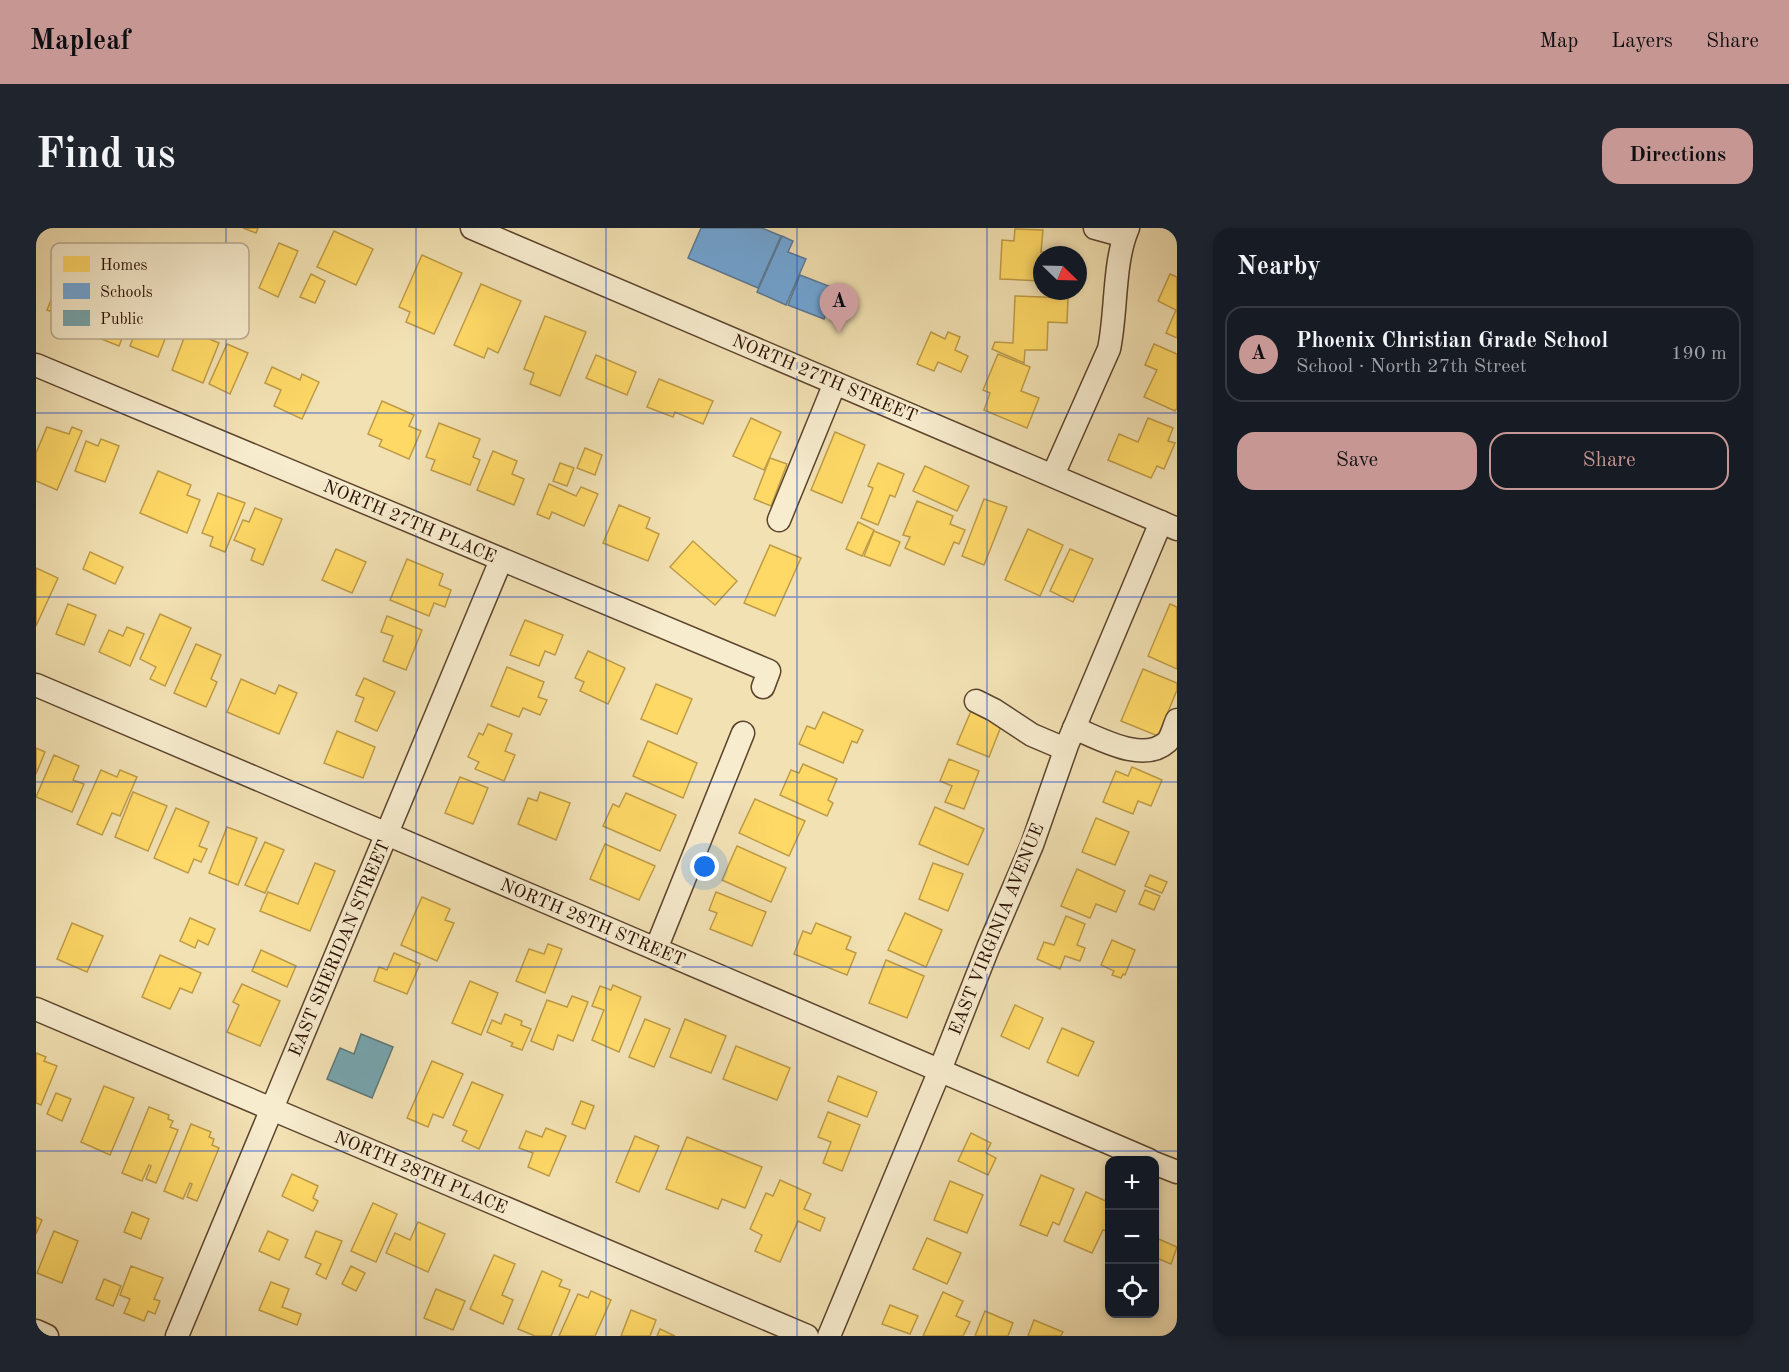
<!DOCTYPE html>
<html lang="en">
<head>
<meta charset="utf-8">
<style>
  :root { --surface:#171b24; --page:#20242c; --text:#f1f3f6; --muted:#9ea1a6; --line:#363941; --accent:#c59692 }
  body { margin:0; font-family:"Old Standard TT",serif; background:var(--page); color:var(--text) }
  .controls { position:absolute; right:18px; bottom:18px; display:grid; overflow:hidden; border-radius:12px; box-shadow:0 3px 9px #0003 }
  .controls button { width:54px; height:54px; display:grid; place-items:center; padding:0; border:0; border-bottom:2px solid var(--line); background:var(--surface); color:var(--text); font:30px sans-serif }
  .compass { position:absolute; left:997px; top:18px; width:54px; height:54px; border-radius:50%; background:var(--surface); box-shadow:0 3px 9px #0003; rotate:113deg }
  .you { position:absolute; left:669px; top:639px; width:21px; height:21px; margin:-15px; border:4px solid #fff; border-radius:50%; background:#1a73e8; box-shadow:0 0 0 9px #1a73e833 }
  .badge { display:grid; place-items:center; width:39px; height:39px; border-radius:50%; background:var(--accent); color:#111; font-size:20px; font-weight:700 }
  .pin { position:absolute; translate:-50% -50px; filter:drop-shadow(0 2px 3px #0008) }
  .pin::after { content:''; position:absolute; top:32px; width:21px; height:18px; background:inherit; clip-path:polygon(0 0,100% 0,50% 100%) }
  .list { margin:0; padding:0; list-style:none }
  h2 { display:flex; justify-content:space-between; align-items:center; height:78px; margin:0; padding:0 24px; font-size:26px }
  h2 small { font-size:20px; font-weight:400; color:var(--muted) }
  .list li { display:grid; grid-template-columns:39px 1fr auto; gap:18px; align-items:center; box-sizing:border-box; height:96px; margin:0 12px 12px; padding:0 12px; border:2px solid var(--line); border-radius:18px }
  .list b { display:block; font-size:22px; white-space:nowrap }
  .list p { margin:0; font-size:20px; white-space:nowrap; color:var(--muted) }
  .list em { font-size:20px; font-style:normal; color:var(--muted) }
  .actions { display:flex; gap:12px; padding:18px 24px }
  .actions a { flex:1; padding:14px 0; border:2px solid var(--accent); border-radius:18px; text-align:center; font-size:21px; color:var(--accent) }
  .actions .main { background:var(--accent); color:#111 }
  .icon { flex:none; width:33px; height:33px; fill:none; stroke:currentColor; stroke-width:2; stroke-linecap:round; stroke-linejoin:round }
  .map { position:relative; flex:none; width:1141px; height:1108px; overflow:hidden; border-radius:18px }
  header { display:flex; align-items:center; gap:36px; box-sizing:border-box; height:84px; padding:0 30px; background:var(--accent); color:#111 }
  header strong { font-size:28px }
  nav { display:flex; gap:33px; margin-inline-start:auto; font-size:21px }
  .intro { display:flex; align-items:center; justify-content:space-between; box-sizing:border-box; height:144px; padding:0 36px }
  h1 { margin:0; font-size:42px }
  .button { padding:15px 27px; border-radius:18px; background:var(--accent); color:#111; font-size:21px; font-weight:700 }
  main { display:flex; gap:36px; padding:0 36px }
  aside { flex:1; background:var(--surface); border-radius:18px; box-shadow:0 3px 9px #0003 }
  .map>svg:first-child { display:block }
  .homes { fill:#ffd966; stroke:#bf9c47; stroke-width:1.5 }
  .schools { fill:#6fa8dc; stroke:#5a7a9a; stroke-width:1.5 }
  .public { fill:#76a5af; stroke:#5f787a; stroke-width:1.5 }
  .lines { fill:none; stroke-linecap:round; stroke-linejoin:round }
  .minor-casing { stroke:#5c442d; stroke-width:25 }
  .minor { stroke:#f7ecce; stroke-width:22 }
  .grid { fill:none; stroke:#1d4ed8; stroke-width:1.5; stroke-opacity:0.55 }
  .labels { text-anchor:middle; stroke-width:6; stroke-linejoin:round; paint-order:stroke }
  .street-label { font-size:18px; fill:#2a0f00; stroke:#f7ecce }
  .key { fill:#f7ecce; stroke:#baaa90; stroke-width:1.5 }
  .key-label { font-size:16px; fill:#2a0f00 }
</style>
</head>
<body>
<header>
<strong>Mapleaf</strong>
<nav><a>Map</a><a>Layers</a><a>Share</a></nav>
</header>
<div class="intro"><h1>Find us</h1><a class="button">Directions</a></div>
<main>
<div class="map">
<svg width="1141" height="1108" viewBox="0 0 1141 1108">
  <rect width="100%" height="100%" fill="#f2e1b3"/>
  <filter id="stains"><feTurbulence type="fractalNoise" baseFrequency=".00333" numOctaves="4"/><feColorMatrix values="0 0 0 0 .2 0 0 0 0 .09 0 0 0 0 .02 0 0 0 .5 -.17"/></filter>
  <radialGradient id="worn" r=".72"><stop offset=".6" stop-color="#630" stop-opacity="0"/><stop offset="1" stop-color="#630" stop-opacity=".3"/></radialGradient>
  <!-- homes -->
  <g class="homes">
    <path d="M207 0H222L220 5Z"/>
    <path d="M979 1 1007 2 1005 24H1012V27H1006V53L964 51 966 12 978 13Z"/>
    <path d="M298 3 337 21 320 57 281 39Z"/>
    <path d="M243 15 262 23 242 69 223 60Z"/>
    <path d="M386 27 426 45 398 106 370 94 374 84 363 79Z"/>
    <path d="M275 46 289 53 279 75 264 69Z"/>
    <path d="M1134 46 1141 49V110L1130 105 1140 82 1122 73Z"/>
    <path d="M23 52 43 60 31 90 11 82Z"/>
    <path d="M445 56 485 73 462 125 452 120 448 130 418 117Z"/>
    <path d="M73 63 101 74 83 118 48 104 61 72 68 75Z"/>
    <path d="M979 68 1032 70 1031 95 1012 94 1011 122H989L988 135 956 121 959 114 977 115Z"/>
    <path d="M111 74 123 78 119 87 136 93 122 129 94 118Z"/>
    <path d="M509 88 550 104 524 168 494 156 498 145 488 141Z"/>
    <path d="M151 102 183 115 167 155 136 142Z"/>
    <path d="M895 104 909 111 912 104 924 109 919 122 932 128 925 144 902 134 898 143 881 136Z"/>
    <path d="M191 116 212 125 194 166 173 156Z"/>
    <path d="M1118 116 1141 126V180L1139 183 1108 169 1121 142 1109 137Z"/>
    <path d="M962 126 994 139 985 163 1003 170 991 200 948 182 954 165 947 162Z"/>
    <path d="M560 127 600 144 591 167 550 150Z"/>
    <path d="M236 139 264 152 266 146 283 154 266 191 238 178 245 162 229 155Z"/>
    <path d="M623 151 677 173 667 196 639 184 637 189 611 179Z"/>
    <path d="M346 173 378 187 373 198 385 203 373 231 343 218 346 212 332 206Z"/>
    <path d="M715 190 745 204 728 242 697 228Z"/>
    <path d="M1112 190 1137 200 1132 213 1139 215 1128 241 1121 238 1115 250 1072 232 1083 206 1102 214Z"/>
    <path d="M403 195 444 211 437 229 444 232 434 257 395 242 399 232 390 229Z"/>
    <path d="M11 199 33 206 36 199 46 203 21 262 0 253V225Z"/>
    <path d="M799 204 829 217 806 275 775 262Z"/>
    <path d="M65 211 83 218 69 254 39 243 50 213 62 218Z"/>
    <path d="M549 220 566 227 559 247 541 240Z"/>
    <path d="M457 223 481 233 476 246 488 251 478 277 441 262Z"/>
    <path d="M734 230 751 236 735 278 718 271Z"/>
    <path d="M524 235 538 240 531 258 517 253Z"/>
    <path d="M842 235 868 246 859 269 854 267 842 297 825 290 837 260 832 258Z"/>
    <path d="M889 238 933 258 921 283 877 263Z"/>
    <path d="M122 243 155 257 151 267 164 272 151 305 104 285Z"/>
    <path d="M513 256 540 268 545 259 562 266 548 298 516 284 513 291 501 286Z"/>
    <path d="M182 265 209 275 189 324 174 318 177 309 166 305Z"/>
    <path d="M948 271 971 279 948 337 926 328Z"/>
    <path d="M881 273 917 288 914 296 929 302 923 316 918 314 908 337 869 320 874 309 867 307Z"/>
    <path d="M583 277 614 290 610 300 623 306 612 333 567 315Z"/>
    <path d="M219 280 246 291 227 337 215 332 219 321 198 312 207 292 213 294Z"/>
    <path d="M822 294 838 302 826 328 810 321Z"/>
    <path d="M992 301 1027 317 1004 368 969 352Z"/>
    <path d="M838 303 864 314 854 338 828 328Z"/>
    <path d="M657 313 701 353 679 377 634 339Z"/>
    <path d="M734 317 765 330 739 388 708 375Z"/>
    <path d="M300 321 330 334 316 365 286 352Z"/>
    <path d="M1034 321 1057 331 1037 374 1014 363Z"/>
    <path d="M54 324 87 339 79 356 47 341Z"/>
    <path d="M371 331 407 346 403 357 415 362 409 379 398 375 393 388 354 372Z"/>
    <path d="M0 340 22 350 0 398Z"/>
    <path d="M32 376 60 387 48 417 20 406Z"/>
    <path d="M1134 376 1141 379V441L1112 428Z"/>
    <path d="M124 386 155 400 129 458 114 451 120 439 104 431Z"/>
    <path d="M351 388 386 402 370 442 347 433 357 408 345 404Z"/>
    <path d="M489 392 527 407 519 427 509 423 503 438 474 427Z"/>
    <path d="M91 399 108 406 94 438 63 424 73 402 87 408Z"/>
    <path d="M160 416 185 427 175 451 181 454 170 479 138 465Z"/>
    <path d="M552 423 589 440 572 476 544 463 548 454 539 450Z"/>
    <path d="M471 439 508 454 502 469 511 472 504 487 487 480 483 489 455 478Z"/>
    <path d="M1107 441 1141 455V462L1122 508 1085 493Z"/>
    <path d="M328 450 359 464 341 503 319 493 328 470 320 467Z"/>
    <path d="M205 451 239 466 243 457 261 465 243 506 191 484Z"/>
    <path d="M620 456 656 471 641 506 605 491Z"/>
    <path d="M935 483 966 496 953 529 921 516Z"/>
    <path d="M787 484 827 502 821 515 816 513 807 535 763 516 771 498 779 501Z"/>
    <path d="M452 496 476 506 469 523 479 527 468 553 439 541 443 534 432 529 443 505 447 507Z"/>
    <path d="M301 503 339 519 327 550 288 535Z"/>
    <path d="M612 513 661 535 647 570 597 548Z"/>
    <path d="M0 520 9 524 0 546Z"/>
    <path d="M18 527 43 538 37 552 48 556 36 584 0 569Z"/>
    <path d="M913 531 943 543 928 581 909 574 916 558 904 553Z"/>
    <path d="M767 536 801 551 792 572 797 575 791 588 744 567 755 542 763 545Z"/>
    <path d="M1096 539 1126 552 1115 578 1102 573 1097 586 1067 574 1080 543 1092 548Z"/>
    <path d="M65 542 81 549 84 542 101 549 84 588 76 585 66 607 41 596Z"/>
    <path d="M424 549 452 560 437 596 409 585Z"/>
    <path d="M97 564 131 578 112 623 79 609Z"/>
    <path d="M504 564 534 575 520 612 482 596 492 570 501 573Z"/>
    <path d="M590 565 640 587 624 623 567 598 577 576 583 579Z"/>
    <path d="M719 571 769 593 753 628 703 605Z"/>
    <path d="M899 579 948 601 932 637 883 616Z"/>
    <path d="M140 580 173 594 163 618 171 621 165 634 158 631 152 645 118 630Z"/>
    <path d="M1060 590 1093 604 1079 637 1046 624Z"/>
    <path d="M191 599 221 610 202 657 173 645Z"/>
    <path d="M229 614 248 622 229 665 209 657Z"/>
    <path d="M569 616 619 638 603 672 554 651Z"/>
    <path d="M701 618 750 640 735 674 686 652Z"/>
    <path d="M279 635 299 643 274 703 224 683 232 664 262 676Z"/>
    <path d="M897 635 927 646 912 683 883 671Z"/>
    <path d="M1041 641 1089 663 1080 684 1060 676 1054 690 1025 678Z"/>
    <path d="M1114 647 1131 654 1126 665 1109 658Z"/>
    <path d="M1109 662 1124 668 1118 682 1103 676Z"/>
    <path d="M680 664 730 684 716 718 674 701 681 685 673 682Z"/>
    <path d="M386 669 414 681 409 692 418 695 401 733 365 717Z"/>
    <path d="M869 685 906 702 890 739 852 722Z"/>
    <path d="M1030 688 1049 696 1041 717 1049 720 1044 733 1029 728 1024 741 1001 731 1008 714 1018 717Z"/>
    <path d="M154 690 179 701 172 717 162 712 159 720 144 713Z"/>
    <path d="M36 695 67 708 51 744 21 731Z"/>
    <path d="M780 695 815 709 810 721 820 725 811 747 758 726 767 703 775 706Z"/>
    <path d="M1076 712 1099 722 1089 747 1087 746 1085 750 1076 747 1078 743 1065 737Z"/>
    <path d="M512 716 526 721 509 765 480 753 493 721 508 726Z"/>
    <path d="M225 722 260 738 251 759 216 743Z"/>
    <path d="M358 725 384 736 371 766 338 753 343 739 351 742Z"/>
    <path d="M124 727 165 745 156 765 144 760 134 781 106 769Z"/>
    <path d="M850 732 888 748 871 790 833 775Z"/>
    <path d="M434 753 462 765 445 807 416 795Z"/>
    <path d="M206 756 244 773 224 818 191 804 203 777 197 774Z"/>
    <path d="M577 757 605 769 583 824 556 812 568 782 556 778 564 758 575 762Z"/>
    <path d="M536 768 552 774 537 813 522 807 517 822 495 813 511 772 531 779Z"/>
    <path d="M979 777 1007 790 993 821 965 808Z"/>
    <path d="M469 786 486 793 485 797 495 801 486 822 475 818 477 815 451 804 456 792 465 796Z"/>
    <path d="M609 791 634 801 618 839 593 829Z"/>
    <path d="M649 791 690 808 675 845 634 829Z"/>
    <path d="M1026 800 1058 814 1042 848 1011 834Z"/>
    <path d="M700 818 754 840 741 872 687 851Z"/>
    <path d="M0 825 10 829 8 833 21 838 5 877 0 875Z"/>
    <path d="M396 833 427 846 407 890 397 886 392 899 371 890Z"/>
    <path d="M802 848 841 864 831 889 792 873Z"/>
    <path d="M436 854 467 867 443 921 426 913 431 903 417 897Z"/>
    <path d="M68 858 98 870 74 927 45 914Z"/>
    <path d="M20 865 35 871 26 893 11 886Z"/>
    <path d="M545 873 558 878 549 901 536 896Z"/>
    <path d="M113 879 133 887 132 891 137 893 134 899 142 902 120 955 110 951 115 938 113 937 106 953 86 945Z"/>
    <path d="M792 884 824 897 806 943 787 935 795 914 782 909Z"/>
    <path d="M155 896 175 904 173 909 178 911 176 917 183 920 161 973 151 969 156 956 154 955 147 971 128 963Z"/>
    <path d="M510 900 530 908 513 948 492 939 497 925 483 920 490 903 506 909Z"/>
    <path d="M935 905 955 915 950 925 960 930 952 947 922 933Z"/>
    <path d="M599 908 623 918 603 964 580 954Z"/>
    <path d="M651 909 726 939 709 980 686 971 682 981 630 961Z"/>
    <path d="M256 946 282 958 277 970 282 973 277 983 246 968Z"/>
    <path d="M1005 947 1038 961 1023 997 1017 994 1011 1008 984 997Z"/>
    <path d="M744 952 775 966 768 981 789 990 784 1003 762 993 744 1034 719 1023 726 1007 714 1001 730 965 737 968Z"/>
    <path d="M914 953 947 967 931 1005 898 992Z"/>
    <path d="M1050 964 1074 975V1004L1067 1002 1056 1025 1028 1013Z"/>
    <path d="M337 975 361 986 340 1034 315 1023Z"/>
    <path d="M96 984 113 991 105 1011 88 1004Z"/>
    <path d="M0 989 6 992 0 1006Z"/>
    <path d="M382 994 409 1006 392 1044 350 1025 359 1005 374 1012Z"/>
    <path d="M18 1003 42 1013 26 1055 1 1045Z"/>
    <path d="M232 1003 252 1012 243 1032 223 1023Z"/>
    <path d="M280 1003 306 1013 290 1051 280 1046 285 1036 269 1029Z"/>
    <path d="M1118 1009 1141 1019 1135 1036 1118 1029Z"/>
    <path d="M891 1010 925 1025 911 1056 877 1041Z"/>
    <path d="M458 1027 479 1036 466 1067 477 1072 467 1096 434 1081Z"/>
    <path d="M95 1038 127 1050 118 1071 124 1073 119 1086 112 1083 108 1093 88 1085 94 1071 84 1067Z"/>
    <path d="M315 1038 329 1045 320 1063 306 1056Z"/>
    <path d="M506 1043 526 1052 523 1058 534 1062 515 1108H499L482 1101Z"/>
    <path d="M68 1051 85 1058 77 1078 60 1071Z"/>
    <path d="M235 1054 253 1061 246 1079 265 1086 261 1097 223 1082Z"/>
    <path d="M400 1061 429 1073 417 1102 388 1090Z"/>
    <path d="M555 1063 575 1072 559 1108H523L542 1066 552 1070Z"/>
    <path d="M907 1064 927 1073 920 1088 934 1094 927 1108H887Z"/>
    <path d="M854 1077 882 1088 874 1106 846 1096Z"/>
    <path d="M595 1082 620 1092 614 1108H585Z"/>
    <path d="M949 1083 977 1095 972 1108H939Z"/>
    <path d="M998 1092 1027 1104 1025 1108H992Z"/>
    <path d="M624 1101 639 1108H621Z"/>
  </g>
  <!-- schools -->
  <g class="schools">
    <path d="M665 0H726L745 8 722 60 652 30Z"/>
    <path d="M746 8 757 13 752 24 770 31 750 77 721 64Z"/>
    <path d="M764 47 800 61 788 91 752 77Z"/>
  </g>
  <!-- public -->
  <path class="public" d="M325 806 357 819 336 870 291 851 304 820 318 826Z"/>
  <g class="lines">
    <!-- minor casing -->
    <g class="minor-casing">
      <g id="minor">
        <path d="M436 0 1141 301"/>
        <path d="M1059 0 1088 8"/>
        <path d="M0 137 733 443 727 459"/>
        <path d="M1017 247 1073 121C1081 83 1077 34 1092 0"/>
        <path d="M743 292 799 155"/>
        <path d="M0 457 351 606 1113 932"/>
        <path d="M940 473 958 482 996 507 1029 521"/>
        <path d="M1038 500C1063 510 1107 536 1131 514 1136 509 1138 498 1141 492"/>
        <path d="M620 721 707 505"/>
        <path d="M0 781 771 1108"/>
        <path d="M1118 935 1141 944"/>
        <path d="M0 1103 11 1108"/>
        <path d="M141 1108 465 332"/>
        <path d="M793 1108 904 842 952 720 996 617 1031 517 1125 294"/>
      </g>
    </g>
    <!-- minor -->
    <use href="#minor" class="minor"/>
  </g>
  <!-- grid -->
  <path class="grid" d="M190 0V1108M380 0V1108M570 0V1108M761 0V1108M951 0V1108M0 185H1141M0 369H1141M0 554H1141M0 739H1141M0 923H1141"/>
  <g class="labels">
    <!-- street labels -->
    <g class="street-label">
      <text transform="translate(789 150) rotate(23)" y="6">NORTH 27TH STREET</text>
      <text transform="translate(374 293) rotate(23)" y="6">NORTH 27TH PLACE</text>
      <text transform="translate(557 694) rotate(23)" y="6">NORTH 28TH STREET</text>
      <text transform="translate(960 701) rotate(-68)" y="6">EAST VIRGINIA AVENUE</text>
      <text transform="translate(303 720) rotate(-67)" y="6">EAST SHERIDAN STREET</text>
      <text transform="translate(385 944) rotate(23)" y="6">NORTH 28TH PLACE</text>
    </g>
  </g>
  <!-- legend -->
  <rect x="15" y="15" width="198" height="96" rx="9" class="key"/>
  <rect x="27" y="28" width="27" height="16" fill="#ffd966"/>
  <rect x="27" y="55" width="27" height="16" fill="#6fa8dc"/>
  <rect x="27" y="82" width="27" height="16" fill="#76a5af"/>
  <g class="key-label">
    <text x="64" y="42">Homes</text>
    <text x="64" y="69">Schools</text>
    <text x="64" y="96">Public</text>
  </g>
  <rect width="100%" height="100%" filter="url(#stains)"/>
  <rect width="100%" height="100%" fill="url(#worn)"/>
</svg>
<div class="controls">
<button>+</button>
<button>−</button>
<button><svg class="icon" aria-label="locate" viewBox="0 0 24 24"><circle cx="12" cy="12" r="6"/><path d="M12 2v4M12 18v4M2 12h4M18 12h4"/></svg></button>
</div>
<svg class="compass" viewBox="-18 -18 36 36"><path d="M0-13l5 13h-10z" fill="#e53935"/><path d="M0 13l5-13h-10z" fill="#9ea1a6"/></svg>
<div class="you"></div>
<div class="pin badge" style="left:803px;top:105px">A</div>
</div>
<aside>
<h2>Nearby<small></small></h2>
<ul class="list">
<li><span class="badge">A</span><div><b>Phoenix Christian Grade School</b><p>School · North 27th Street</p></div><em>190 m</em></li>
</ul>
<div class="actions"><a class="main">Save</a><a>Share</a></div>
</aside>
</main>
</body>
</html>
